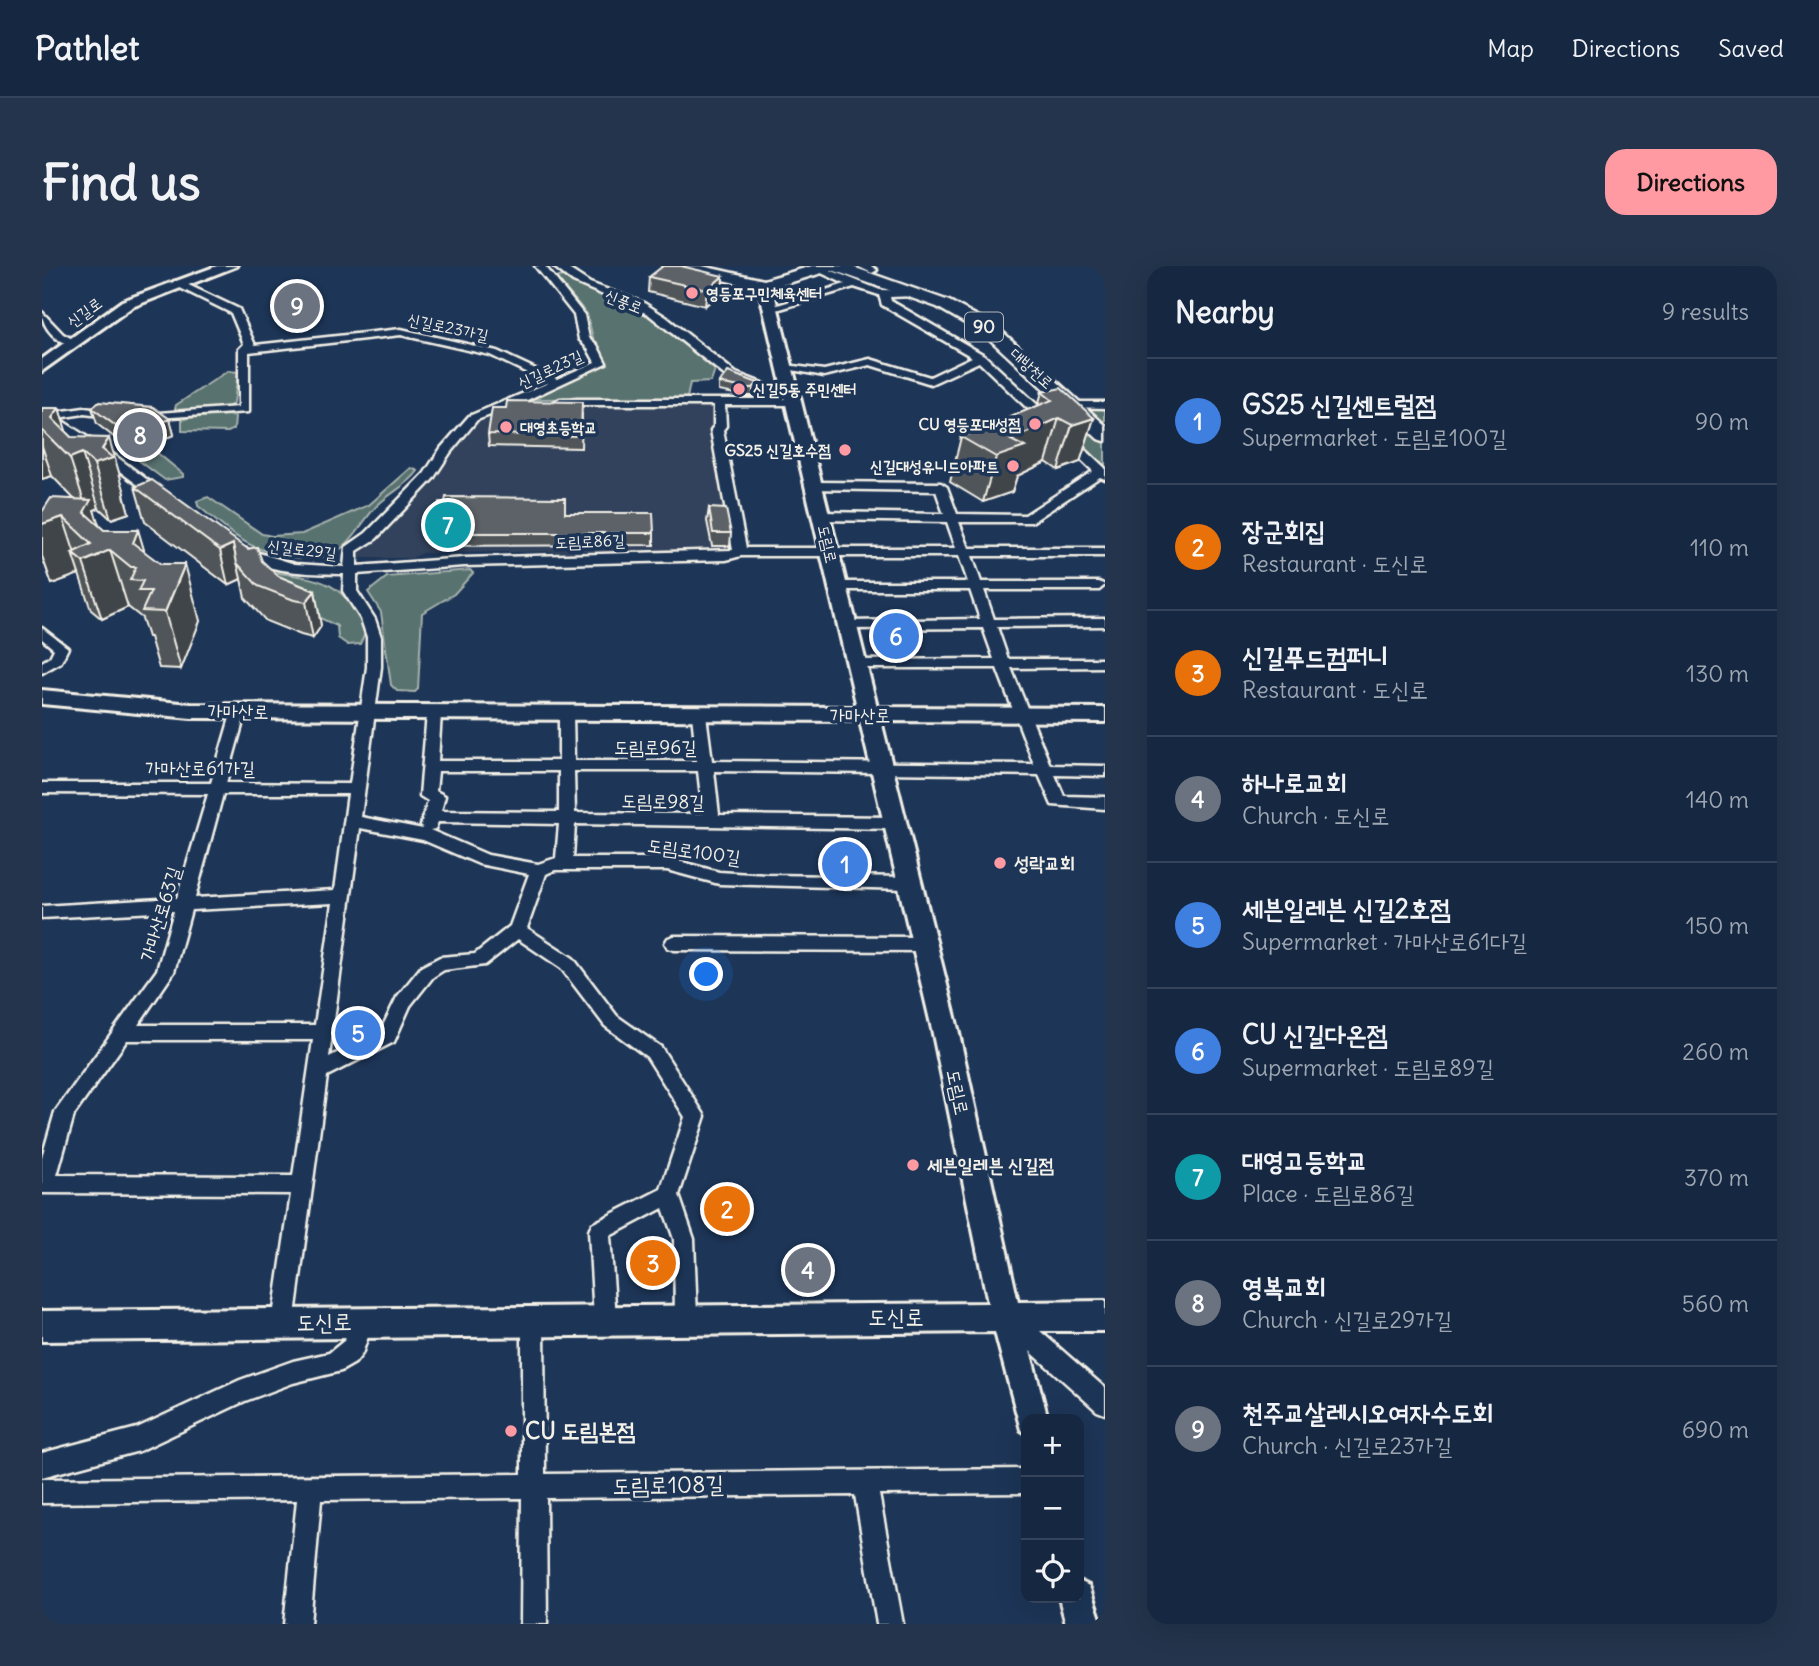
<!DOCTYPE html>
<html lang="en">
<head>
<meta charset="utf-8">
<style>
  :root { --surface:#162841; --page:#23344c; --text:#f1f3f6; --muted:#9ea6b1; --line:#35445a; --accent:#ff9aa2 }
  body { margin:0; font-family:Delius,"Poor Story",sans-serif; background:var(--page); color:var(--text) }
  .controls { position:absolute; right:21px; bottom:21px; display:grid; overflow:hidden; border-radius:14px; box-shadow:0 7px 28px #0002 }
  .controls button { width:63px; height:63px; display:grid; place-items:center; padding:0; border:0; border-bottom:2px solid var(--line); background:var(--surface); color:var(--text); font:35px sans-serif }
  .you { position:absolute; left:665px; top:709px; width:24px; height:24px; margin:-18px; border:5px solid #fff; border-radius:50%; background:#1a73e8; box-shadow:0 0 0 10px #1a73e833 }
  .badge { display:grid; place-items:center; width:46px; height:46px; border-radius:50%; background:var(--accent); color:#fff; font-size:23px; font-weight:700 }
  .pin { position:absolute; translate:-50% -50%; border:4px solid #fff; box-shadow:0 2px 7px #0006 }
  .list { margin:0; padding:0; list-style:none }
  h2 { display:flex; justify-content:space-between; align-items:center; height:91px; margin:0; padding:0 28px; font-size:30px }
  h2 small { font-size:23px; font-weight:400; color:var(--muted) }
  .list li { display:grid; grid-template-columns:46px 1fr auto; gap:21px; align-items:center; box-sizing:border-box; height:126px; padding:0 28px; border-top:2px solid var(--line) }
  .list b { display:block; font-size:26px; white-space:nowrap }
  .list p { margin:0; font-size:23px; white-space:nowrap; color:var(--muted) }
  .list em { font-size:23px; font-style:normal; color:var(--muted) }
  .icon { flex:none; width:38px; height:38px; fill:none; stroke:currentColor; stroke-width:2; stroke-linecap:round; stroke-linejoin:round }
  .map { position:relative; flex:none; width:1063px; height:1358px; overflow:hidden; border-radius:21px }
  header { display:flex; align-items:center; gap:42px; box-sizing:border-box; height:98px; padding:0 35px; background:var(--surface); border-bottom:2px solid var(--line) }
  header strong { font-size:33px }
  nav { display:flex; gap:38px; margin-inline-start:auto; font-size:24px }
  .intro { display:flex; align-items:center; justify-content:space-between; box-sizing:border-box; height:168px; padding:0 42px }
  h1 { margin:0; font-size:49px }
  .button { padding:18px 32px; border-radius:21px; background:var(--accent); color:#111; font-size:24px; font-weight:700 }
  main { display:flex; gap:42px; padding:0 42px }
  aside { flex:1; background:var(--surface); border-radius:21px; box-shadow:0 7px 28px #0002 }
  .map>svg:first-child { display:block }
  .built { fill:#30425c }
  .green { fill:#58726f; stroke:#a6b2ac; stroke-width:2 }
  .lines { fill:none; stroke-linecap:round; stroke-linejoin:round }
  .minor-casing { stroke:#f4f1e8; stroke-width:5 }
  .secondary-casing { stroke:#f4f1e8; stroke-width:6 }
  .primary-casing { stroke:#f4f1e8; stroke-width:5 }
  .minor { fill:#1d3557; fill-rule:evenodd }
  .secondary { fill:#1d3557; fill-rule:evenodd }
  .primary { fill:#1d3557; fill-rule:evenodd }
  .wall { fill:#505459; stroke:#f4f1e8; stroke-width:2 }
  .shaded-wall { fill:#414549; stroke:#f4f1e8; stroke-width:2 }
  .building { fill:#5d6268; stroke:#f4f1e8; stroke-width:2 }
  .poi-dot { fill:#ff9aa2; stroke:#1d3557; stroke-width:2.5 }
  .labels { text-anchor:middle; stroke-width:7; stroke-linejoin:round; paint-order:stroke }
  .far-poi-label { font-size:16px; font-weight:bold; fill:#f4f1e8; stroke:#1d3557; text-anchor:start }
  .far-street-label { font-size:16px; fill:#f4f1e8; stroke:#1d3557 }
  .shield { fill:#1d3557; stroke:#b4b9bc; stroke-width:2 }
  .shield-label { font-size:18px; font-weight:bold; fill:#f4f1e8 }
  .street-label { font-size:19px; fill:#f4f1e8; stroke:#1d3557 }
  .poi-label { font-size:19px; font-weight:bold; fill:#f4f1e8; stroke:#1d3557; text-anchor:start }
  .near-street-label { font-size:23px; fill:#f4f1e8; stroke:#1d3557 }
  .near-poi-label { font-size:23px; font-weight:bold; fill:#f4f1e8; stroke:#1d3557; text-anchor:start }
</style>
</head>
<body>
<header>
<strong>Pathlet</strong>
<nav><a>Map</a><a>Directions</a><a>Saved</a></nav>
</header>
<div class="intro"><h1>Find us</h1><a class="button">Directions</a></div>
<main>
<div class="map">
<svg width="1063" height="1358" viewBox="0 0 1063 1358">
  <rect width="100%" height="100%" fill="#1d3557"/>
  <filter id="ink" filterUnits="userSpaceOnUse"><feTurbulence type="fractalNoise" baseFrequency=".0143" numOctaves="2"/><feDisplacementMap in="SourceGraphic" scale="14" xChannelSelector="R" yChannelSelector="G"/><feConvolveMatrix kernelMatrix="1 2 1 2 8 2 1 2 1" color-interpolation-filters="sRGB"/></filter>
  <g filter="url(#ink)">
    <!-- built -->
    <path class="built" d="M670 139 691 284 380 287 370 292H311L392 209 437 154 475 140Z"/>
    <!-- green -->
    <g class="green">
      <path d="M520 10C543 23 568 28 591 39 622 55 647 82 673 104L669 116 648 117 645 132 488 133 515 117 566 98 551 72 545 48 514 12Z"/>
      <path d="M186 105 196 106 192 137 186 141 141 145 133 143 134 139Z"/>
      <path d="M1040 141 1063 143V201L1027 166Z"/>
      <path d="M187 149 193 151 192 163 186 166 140 165V154L145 152Z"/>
      <path d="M107 185H113L141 208V211L123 214 96 194 95 190Z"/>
      <path d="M369 202 376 205C365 221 344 228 332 243 320 256 312 274 297 284 277 299 234 290 213 281 192 272 174 254 156 240L155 235 166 231 220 268 230 270 260 268 327 239Z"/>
      <path d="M428 304 431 307 412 328 380 347 376 423 373 426 355 425 349 419 339 346 326 326 345 311Z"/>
      <path d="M228 306C276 312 305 314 323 367L318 378 306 379 296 372 295 360 255 341Z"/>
    </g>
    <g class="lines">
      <!-- minor casing -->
      <g class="minor-casing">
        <g id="minor">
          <path d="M493 0H503L542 49 547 72 555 79 564 97 470 141 435 154 408 187 391 213 334 273 315 285V300L422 292 691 284 669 164 672 160V139H518L512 136 518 133H745L686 112 606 48 531 16 511 0H522L548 17 602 37 624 51 694 107 754 130 751 133 758 136 752 139H683L684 160 681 164 704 282H914L905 256 779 254 773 250 779 246 902 248 894 225 768 223V217L772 216 899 217 905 221 915 248 983 249 1051 205 937 96 889 118 828 99 782 110 739 102 744 99 782 104 828 93 888 111 930 91 840 39 837 29 812 21 728 46 723 43 803 18 775 5V1L778 0 838 24 876 25V29L872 30 848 31 849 35 942 89 1063 202V213L1058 211 990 256H917L927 282H1063V290H930L939 316H1057L1063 319 1057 324H942L952 353 1063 352V360L955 361 966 393H1063V401L969 402 1008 499 1063 500V510L1013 509 1022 530 1063 531V543L1010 539 997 509 672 505 677 549 852 551 860 557 852 563 533 558 531 592H625L677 606 725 609 866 611 874 617 866 623 677 618 625 604H513L504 608 485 662 531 692 575 750 619 781 663 850 637 929 652 973 655 1052 652 1059 644 1062 636 1059 633 1052 632 973 621 942 568 970 574 1052 571 1059 563 1062 555 1059 552 1052 547 965 550 958 619 923 643 851 605 791 563 760 519 702 476 673 443 699 402 704 391 711 368 740 352 776 285 810 252 1057 249 1064 241 1067 233 1064 230 1057 249 928 0 927V891L13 846 115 704 132 645 0 652V640L135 632 166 528 0 527V517H169L190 445 197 440 204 445 184 517 308 518 325 401V371L319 353 301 325 302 308C272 308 217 307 195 286L201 282 253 298 302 301 304 281 324 267 382 208 399 182 427 150 506 117 448 89 359 69 207 86V146L99 153 97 151 103 148 197 141V83L202 78 189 47 132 19V15H138L197 43 213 79 359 63 455 85 515 113 553 96 546 83 537 73 532 49ZM699 290H917L926 316H796L789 320 796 324H928L938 353 805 355 798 359 805 363 941 362 952 393 814 394 807 398 814 402H955L992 498 670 495 664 449 657 444 650 449 655 495H532L531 448 524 443 517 448V495H396L399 447 392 442 385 447 378 530 386 535 379 559 381 563 319 551 339 401V371L333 353 315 325V308L422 300 684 294ZM396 505H517V546L399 545 403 530 394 525ZM532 505H656L661 548 533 547ZM181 528H306L293 624 153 632ZM396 556 517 558 514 592 496 598 446 589 388 564 393 563ZM318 562 381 574 437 598 487 608 468 660 433 688 398 691 379 701 355 731 338 766 287 791ZM291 637 273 759H96L132 706 149 644ZM85 774H271L251 910 15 909 32 849Z"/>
          <path d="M815 0H829L835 4 830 7Z"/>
          <path d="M0 46 21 68 34 75V79C17 80 0 62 0 46Z"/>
          <path d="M1030 136H1063V142L1026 141V137Z"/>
          <path d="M42 142 75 146 81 149 75 152 42 148 16 152 67 185 124 228V234H116L59 191 0 152V144L7 147Z"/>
          <path d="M0 362 26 382 19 396 0 407V396L8 391 12 383 0 373Z"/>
          <path d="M632 670 882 671 888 673 891 678 888 683 882 685 632 684 626 682 623 677 626 672Z"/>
          <path d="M966 1041 974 1044 1063 1122V1148L1055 1145 958 1058 955 1051 958 1044Z"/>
          <path d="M491 1044 499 1047 502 1054 503 1208 984 1203V1227L837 1228 861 1358H835L813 1229 504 1232 505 1358H479L480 1232 279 1234 268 1358H242L255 1234 0 1237V1213L480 1208V1054L483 1047Z"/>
          <path d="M320 1046 328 1049 331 1056 320 1088 313 1097 299 1105 251 1117 203 1135 97 1185 0 1211V1187L95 1162 198 1114 251 1095 287 1087 303 1074 312 1049Z"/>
        </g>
      </g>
      <!-- secondary casing -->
      <g class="secondary-casing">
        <g id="secondary">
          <path d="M175 0H195L90 41 0 105V93L80 35Z"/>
          <path d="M723 15 730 19 835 441 1063 442V456L839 455 916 763 976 1036 1063 1035V1065H983L1006 1153H984V1167L979 1164 953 1066 0 1075V1045L946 1037 890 763 818 455 149 452 0 438V424L149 438 815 441 716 19Z"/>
          <path d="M1037 1315 1047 1320 1060 1358H1024L1017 1332H1037Z"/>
        </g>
      </g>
      <!-- primary casing -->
      <g class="primary-casing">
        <path id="primary" d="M631 0H660L722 14 770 0H808L907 35 954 60 1063 159V175L1056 173 942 68 895 41 790 4 723 24 634 3Z"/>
      </g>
      <!-- minor -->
      <use href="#minor" class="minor"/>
      <!-- secondary -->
      <use href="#secondary" class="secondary"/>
      <!-- primary -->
      <use href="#primary" class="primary"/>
    </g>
    <!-- wall -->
    <g class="wall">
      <path d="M681 10 680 25 663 40 606 26 607 11Z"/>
      <path d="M677 117H716L715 125 711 130H703L677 125Z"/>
      <path d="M1000 126 1052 152 1038 196 1016 204 1004 196 975 210 970 226 941 236 908 216 919 171 996 140Z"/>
      <path d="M0 142H17L24 166 83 227 82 229 87 247 69 253 57 242 52 244 57 260 62 264H96L102 285 158 355 139 403 117 402 108 371H106L100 352 86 341 60 353 49 344 37 308 10 318 0 290V246L32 233 10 210 0 213Z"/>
      <path d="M50 142 128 153 132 169 90 185 55 158Z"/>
      <path d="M540 148 539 182 447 180 446 168Z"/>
      <path d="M93 221 220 295 236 310 273 325 279 360 271 372 259 369 224 355 203 332 199 313 186 319 103 256Z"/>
      <path d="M667 242 689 267 688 280H670L665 255Z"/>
      <path d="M523 247 612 267V279L393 280 392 267Z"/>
    </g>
    <!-- shaded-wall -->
    <g class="shaded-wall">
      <path d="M681 10 680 25 663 40 665 24Z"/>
      <path d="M716 117 715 125 711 130V122Z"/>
      <path d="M17 142 32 190 40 187 57 242 52 244 66 285 68 284 86 341 60 353 41 296 56 290 42 246 44 242 28 192 10 152Z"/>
      <path d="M1017 152 1004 196 975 210 970 226 941 236 954 191 969 174Z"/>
      <path d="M1052 152 1038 196 1016 204 1030 159Z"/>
      <path d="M128 153 132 169 90 185 86 169Z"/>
      <path d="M67 172 83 227 82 229 87 247 69 253 52 198Z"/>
      <path d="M0 180 10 210 0 213Z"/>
      <path d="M21 251 34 291 30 287 37 308 10 318 0 290V258Z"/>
      <path d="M96 264 113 320 91 277Z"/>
      <path d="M191 278 199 313 186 319 178 284Z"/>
      <path d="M143 298 158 355 139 403 123 346Z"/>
      <path d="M273 325 279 360 271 372 264 336Z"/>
    </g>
    <!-- building -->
    <g class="building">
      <path d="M621 0H639L681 10 665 24 607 11Z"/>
      <path d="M686 106 716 117 711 122H703L677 117Z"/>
      <path d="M1019 122 1052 152 1030 159 1017 152 969 174 983 181 954 191 919 171 1010 134 1000 126Z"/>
      <path d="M465 135 540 136 539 170 446 168 450 142H464Z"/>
      <path d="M57 136 111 141 128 153 86 169 50 142Z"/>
      <path d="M0 142H17L10 152 29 171 67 172 60 183 71 192 52 198 40 187 28 192 0 164Z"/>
      <path d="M110 214 206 283 215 281 220 295 236 310 273 325 264 336 252 334 216 320 195 297 191 278 178 284 93 221Z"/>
      <path d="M404 231 523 232V247H611L612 267H392L397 236H403Z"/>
      <path d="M9 232 49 234 42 246 62 264H96L91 277 119 298H143L123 346 100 345 109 325H96L101 315 88 314 94 301H89L68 284 41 296 30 287 49 278 21 251 0 258V246Z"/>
      <path d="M667 242 684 243 689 267H671Z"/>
    </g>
  </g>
  <!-- markers -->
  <g class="poi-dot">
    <circle cx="650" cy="27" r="7"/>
    <circle cx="697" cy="123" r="7"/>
    <circle cx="993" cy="158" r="7"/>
    <circle cx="464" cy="161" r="7"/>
    <circle cx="803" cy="184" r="7"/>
    <circle cx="971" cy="200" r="7"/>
    <circle cx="958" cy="597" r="7"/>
    <circle cx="871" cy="899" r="7"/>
    <circle cx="469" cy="1165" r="7"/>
  </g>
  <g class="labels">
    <!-- far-poi labels -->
    <g class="far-poi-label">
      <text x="664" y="33">영등포구민체육센터</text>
      <text x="711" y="129">신길5동 주민센터</text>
      <text x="979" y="164" text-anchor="end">CU 영등포대성점</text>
      <text x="478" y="167">대영초등학교</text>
      <text x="789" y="190" text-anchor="end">GS25 신길호수점</text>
      <text x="957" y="206" text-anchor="end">신길대성유니드아파트</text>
    </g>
    <!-- far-street labels -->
    <g class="far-street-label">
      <text transform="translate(582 35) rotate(22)" y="6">신풍로</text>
      <text transform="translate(42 46) rotate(-36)" y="6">신길로</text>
      <text transform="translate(406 61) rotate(12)" y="6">신길로23가길</text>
      <text transform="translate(990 102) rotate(42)" y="6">대방천로</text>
      <text transform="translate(508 103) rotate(-25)" y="6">신길로23길</text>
      <text transform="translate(548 275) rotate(-2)" y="6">도림로86길</text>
      <text transform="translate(786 278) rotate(77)" y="6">도림로</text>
      <text transform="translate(260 283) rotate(7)" y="6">신길로29길</text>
    </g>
    <!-- shield labels -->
    <rect class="shield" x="923" y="46.5" width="38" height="29" rx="5"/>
    <g class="shield-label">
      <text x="942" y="67">90</text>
    </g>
    <!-- street labels -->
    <g class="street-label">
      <text transform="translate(196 445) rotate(1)" y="7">가마산로</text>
      <text x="818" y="456">가마산로</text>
      <text x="613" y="488">도림로96길</text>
      <text x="158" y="509">가마산로61가길</text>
      <text transform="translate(621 535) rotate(1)" y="7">도림로98길</text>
      <text transform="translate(652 585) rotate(8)" y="7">도림로100길</text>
      <text transform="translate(118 648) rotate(-73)" y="7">가마산로63길</text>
      <text transform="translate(916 826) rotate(78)" y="7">도림로</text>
    </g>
    <!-- poi labels -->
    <g class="poi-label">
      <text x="972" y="604">성락교회</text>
      <text x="885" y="906">세븐일레븐 신길점</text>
    </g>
    <!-- near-street labels -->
    <g class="near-street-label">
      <text x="854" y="1059">도신로</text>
      <text transform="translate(282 1056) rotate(-1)" y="8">도신로</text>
      <text transform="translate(626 1219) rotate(-1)" y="8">도림로108길</text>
    </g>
    <!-- near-poi labels -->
    <g class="near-poi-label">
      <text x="483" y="1173">CU 도림본점</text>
    </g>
  </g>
</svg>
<div class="controls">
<button>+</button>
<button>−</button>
<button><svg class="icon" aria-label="locate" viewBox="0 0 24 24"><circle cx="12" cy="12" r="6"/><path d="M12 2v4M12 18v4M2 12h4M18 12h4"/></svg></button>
</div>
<div class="you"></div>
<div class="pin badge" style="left:803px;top:598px;background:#3f7fe0">1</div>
<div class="pin badge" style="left:685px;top:943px;background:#e8710a">2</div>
<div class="pin badge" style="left:611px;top:997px;background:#e8710a">3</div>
<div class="pin badge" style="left:766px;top:1004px;background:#6b7280">4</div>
<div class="pin badge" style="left:316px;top:767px;background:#3f7fe0">5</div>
<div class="pin badge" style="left:854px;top:370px;background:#3f7fe0">6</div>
<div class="pin badge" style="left:406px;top:259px;background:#0f9aa8">7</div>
<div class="pin badge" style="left:98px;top:169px;background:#6b7280">8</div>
<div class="pin badge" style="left:255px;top:40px;background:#6b7280">9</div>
</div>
<aside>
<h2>Nearby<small>9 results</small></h2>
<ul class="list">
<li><span class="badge" style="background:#3f7fe0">1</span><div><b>GS25 신길센트럴점</b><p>Supermarket · 도림로100길</p></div><em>90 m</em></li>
<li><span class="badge" style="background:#e8710a">2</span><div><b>장군회집</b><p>Restaurant · 도신로</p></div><em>110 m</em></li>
<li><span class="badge" style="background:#e8710a">3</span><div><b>신길푸드컴퍼니</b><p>Restaurant · 도신로</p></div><em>130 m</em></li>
<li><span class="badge" style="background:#6b7280">4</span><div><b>하나로교회</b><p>Church · 도신로</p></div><em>140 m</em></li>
<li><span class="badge" style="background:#3f7fe0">5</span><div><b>세븐일레븐 신길2호점</b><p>Supermarket · 가마산로61다길</p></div><em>150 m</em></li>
<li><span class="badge" style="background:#3f7fe0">6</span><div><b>CU 신길다온점</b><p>Supermarket · 도림로89길</p></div><em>260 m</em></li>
<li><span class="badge" style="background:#0f9aa8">7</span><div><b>대영고등학교</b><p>Place · 도림로86길</p></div><em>370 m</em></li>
<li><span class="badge" style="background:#6b7280">8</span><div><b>영복교회</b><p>Church · 신길로29가길</p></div><em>560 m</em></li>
<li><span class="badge" style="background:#6b7280">9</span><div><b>천주교살레시오여자수도회</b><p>Church · 신길로23가길</p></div><em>690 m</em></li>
</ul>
</aside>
</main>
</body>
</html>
